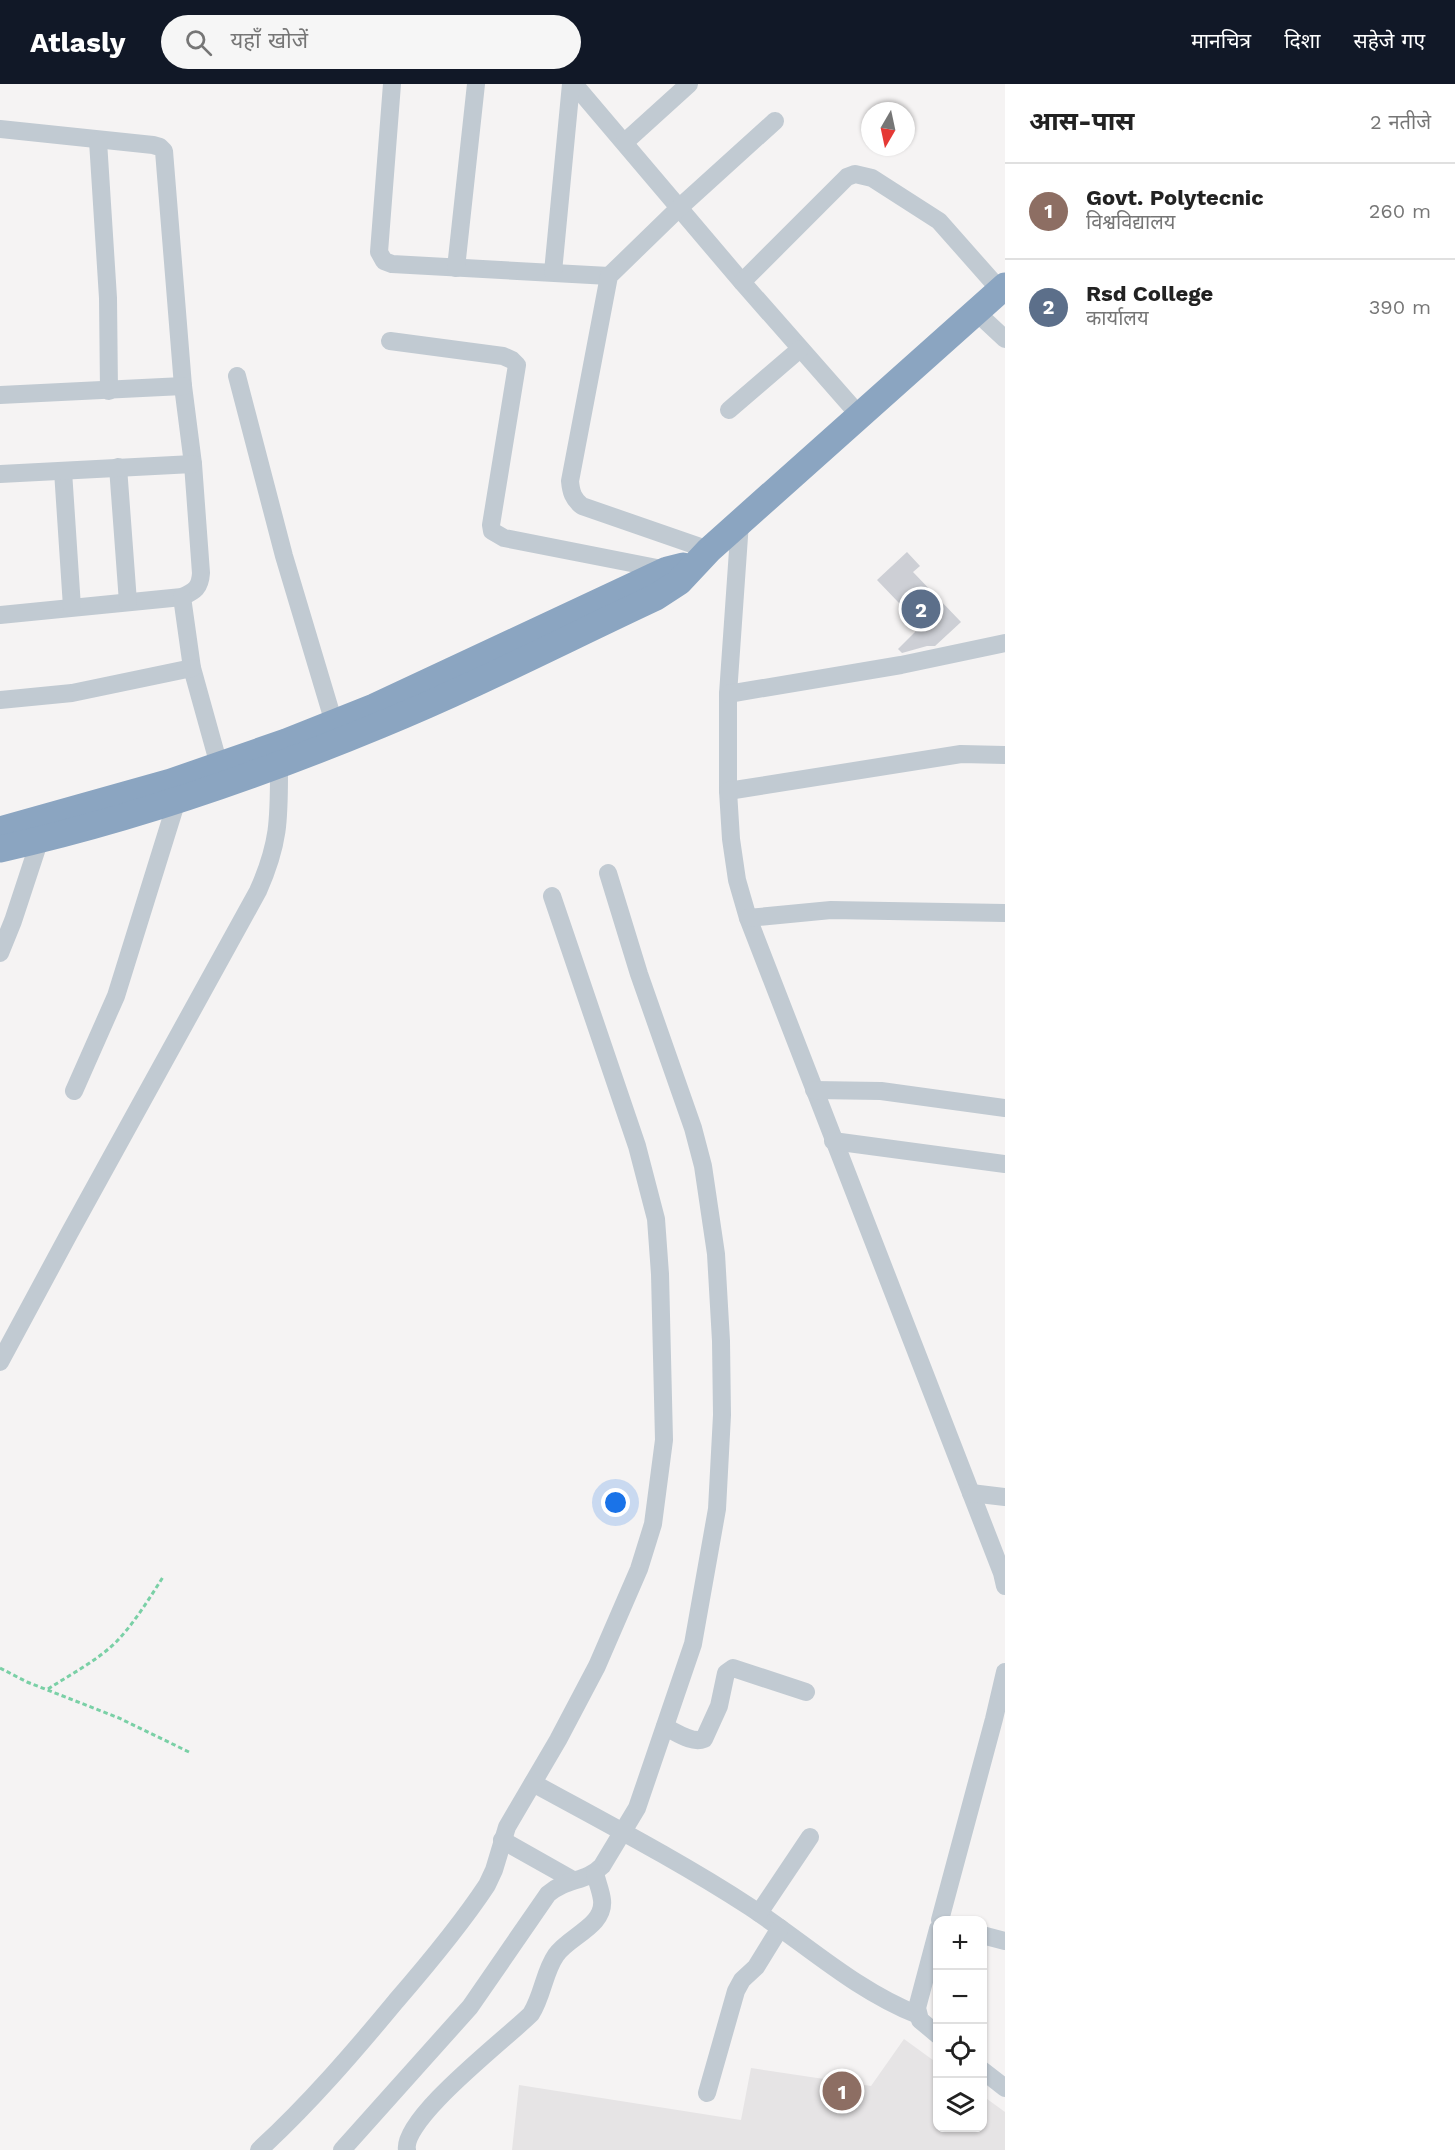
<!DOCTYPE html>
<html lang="hi">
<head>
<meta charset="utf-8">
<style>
  :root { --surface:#fff; --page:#f6f6f6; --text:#222; --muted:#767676; --line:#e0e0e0; --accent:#111827 }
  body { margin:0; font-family:"Work Sans","Noto Sans Devanagari",sans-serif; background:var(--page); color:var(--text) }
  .controls { position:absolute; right:18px; bottom:18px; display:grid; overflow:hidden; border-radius:12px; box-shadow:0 2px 4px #0004 }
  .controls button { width:54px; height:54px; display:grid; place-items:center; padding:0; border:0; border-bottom:2px solid var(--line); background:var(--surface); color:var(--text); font:30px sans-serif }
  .compass { position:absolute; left:861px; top:18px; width:54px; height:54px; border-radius:50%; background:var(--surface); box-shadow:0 2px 4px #0004; rotate:189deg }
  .you { position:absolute; left:616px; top:1419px; width:21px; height:21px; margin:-15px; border:4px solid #fff; border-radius:50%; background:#1a73e8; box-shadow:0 0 0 9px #1a73e833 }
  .badge { display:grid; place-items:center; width:39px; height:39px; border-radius:50%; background:var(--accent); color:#fff; font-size:20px; font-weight:700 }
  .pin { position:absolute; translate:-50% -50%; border:3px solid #fff; box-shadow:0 2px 6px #0006 }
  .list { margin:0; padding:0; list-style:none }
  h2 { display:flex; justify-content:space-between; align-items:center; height:78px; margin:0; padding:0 24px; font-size:26px }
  h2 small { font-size:20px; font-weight:400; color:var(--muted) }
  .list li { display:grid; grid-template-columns:39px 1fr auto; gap:18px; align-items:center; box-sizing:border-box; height:96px; padding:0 24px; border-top:2px solid var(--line) }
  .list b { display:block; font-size:22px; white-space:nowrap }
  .list p { margin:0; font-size:20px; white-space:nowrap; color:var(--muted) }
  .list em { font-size:20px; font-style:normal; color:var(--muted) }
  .icon { flex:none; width:33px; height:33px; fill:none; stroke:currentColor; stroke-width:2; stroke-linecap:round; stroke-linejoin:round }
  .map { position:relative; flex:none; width:1005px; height:2066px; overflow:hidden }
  header { display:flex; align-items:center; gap:36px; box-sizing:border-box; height:84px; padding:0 30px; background:var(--accent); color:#fff }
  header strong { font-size:28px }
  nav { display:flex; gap:33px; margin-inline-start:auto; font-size:21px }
  .search { width:420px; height:54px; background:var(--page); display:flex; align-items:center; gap:15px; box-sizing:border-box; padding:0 21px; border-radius:33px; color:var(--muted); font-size:22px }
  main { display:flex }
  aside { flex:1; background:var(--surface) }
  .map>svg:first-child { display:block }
  .education { fill:#e6e4e5 }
  .building { fill:#cdcfd5 }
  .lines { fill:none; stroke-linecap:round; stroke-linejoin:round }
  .path { stroke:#7ad0a6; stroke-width:3; stroke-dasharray:4.5 3; stroke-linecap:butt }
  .minor { stroke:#c1cad2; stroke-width:18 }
  .highway { stroke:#8ba5c1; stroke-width:27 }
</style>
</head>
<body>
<header>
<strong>Atlasly</strong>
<div class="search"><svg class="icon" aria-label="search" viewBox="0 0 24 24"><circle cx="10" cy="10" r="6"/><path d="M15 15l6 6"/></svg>यहाँ खोजें</div>
<nav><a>मानचित्र</a><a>दिशा</a><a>सहेजे गए</a></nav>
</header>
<main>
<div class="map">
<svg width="1005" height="2066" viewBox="0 0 1005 2066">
  <rect width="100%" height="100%" fill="#f5f3f3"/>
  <!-- education -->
  <path class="education" d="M904 1955 937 1979 938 2044H982L983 2012 1005 2028V2066H512L519 2001 741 2036 751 1984 871 2002Z"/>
  <!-- building -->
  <path class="building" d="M907 468 920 482 913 488 961 538 935 562H927L902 569 898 565 921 542 877 496Z"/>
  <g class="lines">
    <!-- path -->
    <g class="path">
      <path d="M0 1584 27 1598 119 1634 191 1669"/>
      <path d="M48 1605C71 1590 97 1577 117 1557 135 1538 149 1515 163 1493"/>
    </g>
    <!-- minor -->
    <g class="minor">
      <path d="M392 0 379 168 384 177 392 180 609 192"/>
      <path d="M574 0 742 198 859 331"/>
      <path d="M0 45 153 61 160 63 164 67 183 302 193 380 201 489C200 504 195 507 182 513L0 531"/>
      <path d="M98 57 108 214 109 307"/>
      <path d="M625 58 689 0"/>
      <path d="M456 184 476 0"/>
      <path d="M553 188 571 0"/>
      <path d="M742 198 847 93 855 90 872 94 939 137 1000 206"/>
      <path d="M975 227 1005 255"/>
      <path d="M390 257 503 272 512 276 517 281 491 441 492 447 504 454 667 486"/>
      <path d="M237 292 284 472 334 639"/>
      <path d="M0 311 183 302"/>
      <path d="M729 326 800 265"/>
      <path d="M118 383 128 518"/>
      <path d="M63 387 72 523"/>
      <path d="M0 390 193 380"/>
      <path d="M740 438 728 610V707L731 755 737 796 748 834 1002 1489 1005 1502"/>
      <path d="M709 466 582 422C573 415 571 408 570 397L609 192 680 123 775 37"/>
      <path d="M182 513 192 584 222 692"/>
      <path d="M728 610 901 581 1005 559"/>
      <path d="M0 616 72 609 192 584"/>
      <path d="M728 707 961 670 1005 671"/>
      <path d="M748 834 831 826 1005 829"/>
      <path d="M0 869 13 837 40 755"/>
      <path d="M814 1006 881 1007 1005 1024"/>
      <path d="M74 1007 116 912 177 716"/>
      <path d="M833 1057 1005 1080"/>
      <path d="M0 1278 70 1148 258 807C280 758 279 733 279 681"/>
      <path d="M971 1409 1005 1413"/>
      <path d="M665 1643C676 1648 692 1660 704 1655L719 1622 726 1589 733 1584 806 1608"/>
      <path d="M533 1699C606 1739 681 1778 750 1823 806 1860 855 1906 918 1931"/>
      <path d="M502 1756 573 1796"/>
      <path d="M759 1829 810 1753"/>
      <path d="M940 1836 994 1635 1005 1588"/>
      <path d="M938 1845 917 1924 920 1936 938 1951"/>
      <path d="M982 1851 1005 1857"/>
      <path d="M982 1986 1005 2004"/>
      <path d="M707 2009 736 1907 742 1896 756 1883 780 1844"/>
      <path d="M259 2066C309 2020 353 1969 396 1917 428 1880 460 1842 487 1801L494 1786 507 1743 558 1656 597 1582 639 1485 653 1440 664 1356 660 1190 656 1135 637 1062 552 812"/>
      <path d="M342 2066 470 1923 548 1810C568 1793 585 1799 602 1782L637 1724 693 1560 717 1425 722 1331 721 1257 716 1170 703 1082 693 1044 639 890 608 789"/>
      <path d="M407 2066C401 2035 507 1954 531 1930 543 1911 544 1888 556 1871 569 1852 605 1842 602 1816 601 1807 597 1798 595 1789"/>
    </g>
    <!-- highway -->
    <g class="highway">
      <path d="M0 746 171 698 286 658 374 623 667 486 683 482"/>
      <path d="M0 765C130 736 257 692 380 641 473 603 564 556 656 513L679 498 709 466 1005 202"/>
    </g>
  </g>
</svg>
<div class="controls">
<button>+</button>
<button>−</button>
<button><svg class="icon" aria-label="locate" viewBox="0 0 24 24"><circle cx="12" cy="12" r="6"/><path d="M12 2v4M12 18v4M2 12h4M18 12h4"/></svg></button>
<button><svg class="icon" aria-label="layers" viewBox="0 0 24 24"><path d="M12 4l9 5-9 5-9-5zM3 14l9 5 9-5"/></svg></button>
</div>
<svg class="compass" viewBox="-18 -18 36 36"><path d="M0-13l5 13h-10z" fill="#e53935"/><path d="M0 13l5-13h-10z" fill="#767676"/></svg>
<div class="you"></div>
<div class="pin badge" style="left:842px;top:2007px;background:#8d6e63">1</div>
<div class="pin badge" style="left:921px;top:525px;background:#5c6f8a">2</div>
</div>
<aside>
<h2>आस-पास<small>2 नतीजे</small></h2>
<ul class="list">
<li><span class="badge" style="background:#8d6e63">1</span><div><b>Govt. Polytecnic</b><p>विश्वविद्यालय</p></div><em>260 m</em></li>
<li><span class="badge" style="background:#5c6f8a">2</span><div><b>Rsd College</b><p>कार्यालय</p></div><em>390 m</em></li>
</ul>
</aside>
</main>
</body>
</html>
